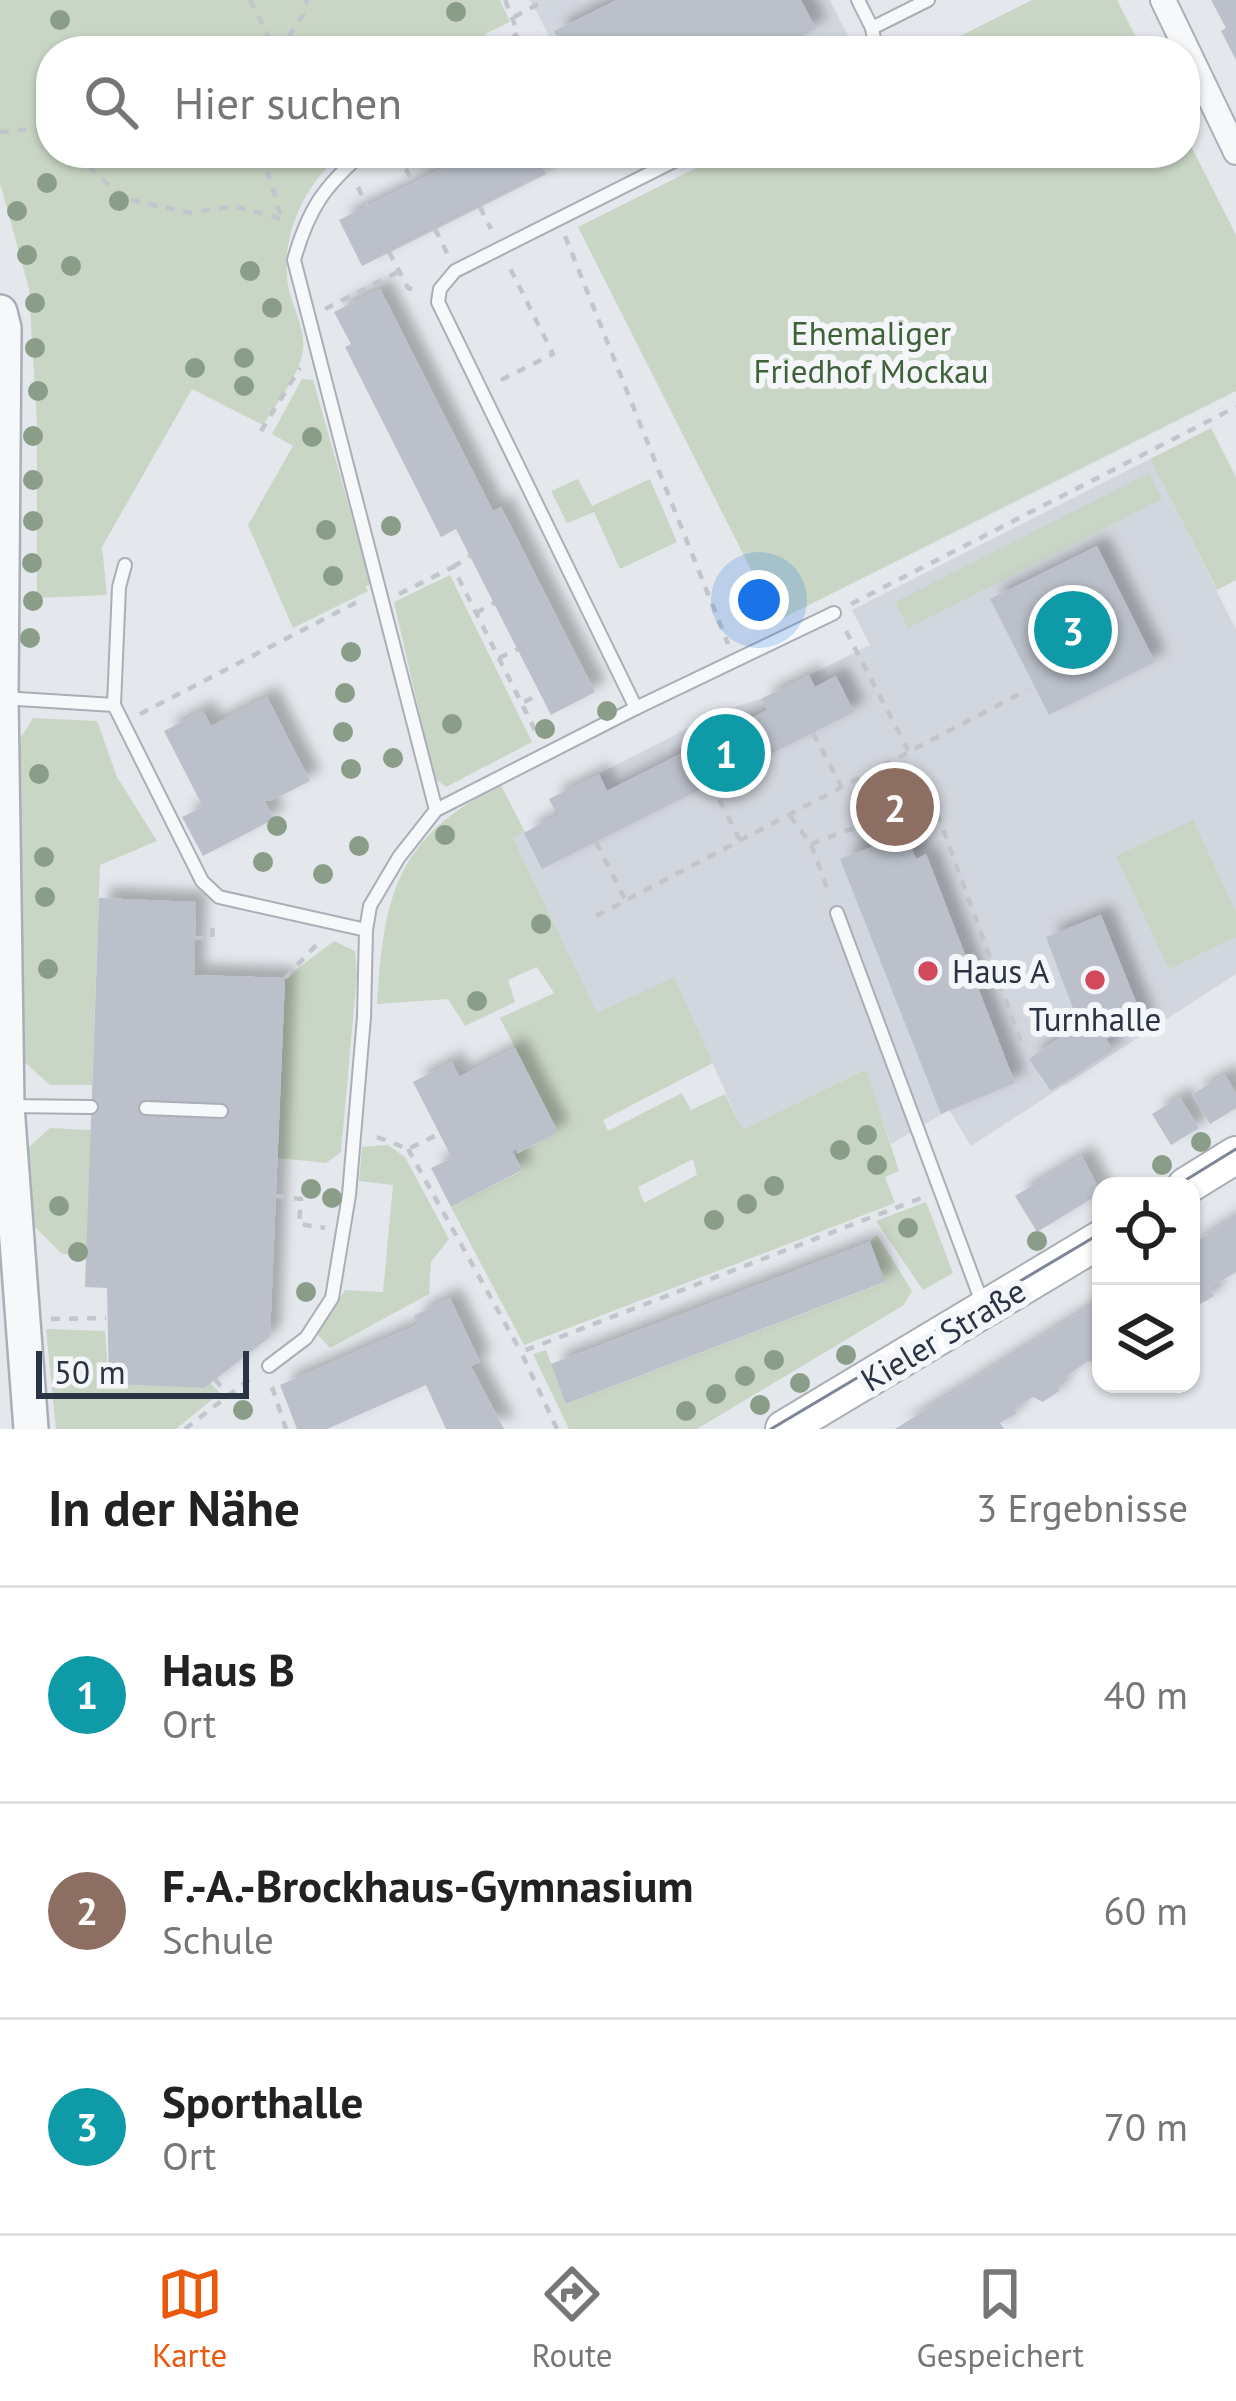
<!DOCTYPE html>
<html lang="de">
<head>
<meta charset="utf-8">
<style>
  :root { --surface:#fff; --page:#f6f6f6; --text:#222; --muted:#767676; --line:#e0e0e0; --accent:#ea580c }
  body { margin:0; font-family:"PT Sans",sans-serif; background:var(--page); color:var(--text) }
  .controls { position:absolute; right:36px; bottom:36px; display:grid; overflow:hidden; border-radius:24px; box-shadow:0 3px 9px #0004 }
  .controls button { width:108px; height:108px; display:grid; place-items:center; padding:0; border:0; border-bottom:3px solid var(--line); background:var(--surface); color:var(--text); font:60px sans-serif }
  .scale { position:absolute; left:36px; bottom:30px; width:213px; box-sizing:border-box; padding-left:12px; border:6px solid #2b3445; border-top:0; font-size:33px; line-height:42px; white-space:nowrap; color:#2b3445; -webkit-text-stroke:9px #f4f6f9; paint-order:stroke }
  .you { position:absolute; left:759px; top:600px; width:42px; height:42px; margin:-30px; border:9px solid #fff; border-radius:50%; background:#1a73e8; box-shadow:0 0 0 18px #1a73e833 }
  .badge { display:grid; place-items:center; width:78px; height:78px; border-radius:50%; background:var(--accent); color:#fff; font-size:39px; font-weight:700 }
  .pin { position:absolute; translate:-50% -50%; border:6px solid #fff; box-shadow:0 3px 12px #0006 }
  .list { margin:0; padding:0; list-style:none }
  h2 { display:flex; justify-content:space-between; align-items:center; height:156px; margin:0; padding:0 48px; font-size:51px }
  h2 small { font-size:39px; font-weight:400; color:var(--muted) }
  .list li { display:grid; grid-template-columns:78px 1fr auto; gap:36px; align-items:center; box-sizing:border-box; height:216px; padding:0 48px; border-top:3px solid var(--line) }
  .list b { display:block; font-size:45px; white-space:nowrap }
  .list p { margin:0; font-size:39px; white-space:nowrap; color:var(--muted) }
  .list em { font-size:39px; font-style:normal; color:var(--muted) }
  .icon { flex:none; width:66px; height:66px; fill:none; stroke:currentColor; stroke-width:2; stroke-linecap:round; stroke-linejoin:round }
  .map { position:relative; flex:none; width:1236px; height:1429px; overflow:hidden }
  .search { position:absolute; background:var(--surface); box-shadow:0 3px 9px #0004; left:36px; right:36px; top:36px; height:132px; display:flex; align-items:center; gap:30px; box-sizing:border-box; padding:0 42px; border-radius:48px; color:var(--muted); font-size:45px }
  .sheet { height:804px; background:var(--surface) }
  nav { display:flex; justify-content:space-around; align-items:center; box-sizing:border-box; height:168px; border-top:3px solid var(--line); background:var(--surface); font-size:33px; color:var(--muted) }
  nav a { display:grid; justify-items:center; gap:6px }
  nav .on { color:var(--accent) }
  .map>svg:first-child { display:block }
  .built { fill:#d2d6de }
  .green { fill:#c9d6c5; fill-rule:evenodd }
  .building { fill:#bbc0ca; filter:url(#shadow) }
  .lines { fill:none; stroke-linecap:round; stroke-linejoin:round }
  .service-casing { stroke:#a9aeb7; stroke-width:16 }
  .minor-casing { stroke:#a9aeb7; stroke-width:28 }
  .tertiary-casing { stroke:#a9aeb7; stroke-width:38 }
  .secondary-casing { stroke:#a9aeb7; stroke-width:40 }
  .path { stroke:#c2c5cb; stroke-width:4.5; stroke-dasharray:9 9; stroke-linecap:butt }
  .service { stroke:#f7f8fa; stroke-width:12 }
  .minor { stroke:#f7f8fa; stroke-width:24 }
  .tertiary { stroke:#f7f8fa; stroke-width:33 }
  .secondary { stroke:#fff; stroke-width:36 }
  .tram { stroke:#7d8696; stroke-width:3 }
  .tree { fill:#899d89 }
  .poi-dot { fill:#d1495b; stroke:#f4f6f9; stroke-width:4.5 }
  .labels { text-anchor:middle; stroke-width:12; stroke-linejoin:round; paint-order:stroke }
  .park-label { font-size:33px; fill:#3f6138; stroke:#f4f6f9 }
  .poi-label { font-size:33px; fill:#2b3445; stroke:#f4f6f9; text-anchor:start }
  .street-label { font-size:33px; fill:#2b3445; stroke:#f4f6f9 }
</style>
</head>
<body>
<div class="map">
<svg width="1236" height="1429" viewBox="0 0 1236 1429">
  <defs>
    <filter id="shadow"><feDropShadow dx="11" dy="-11" stdDeviation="6" flood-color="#0004"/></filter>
  </defs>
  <rect width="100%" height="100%" fill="#e4e7ec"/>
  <!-- built -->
  <g class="built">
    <path d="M530 0H830L855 51H557Z"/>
    <path d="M1150 459 1236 629V974L971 1146 949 1110 891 1144 865 1069 743 1131 674 978 597 1014 513 838 557 816 549 799 722 711 761 699 870 645 852 610Z"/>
  </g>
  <!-- green -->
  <g class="green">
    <path d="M0 0H500L510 22 485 34 491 49 488 51H51V153H343C304 184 280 236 288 286 292 306 306 330 303 350 300 375 276 403 263 425L192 389 102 547 107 595 37 598V425L29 289 0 183Z"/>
    <path d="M1032 0H1117L1143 51H930Z"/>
    <path d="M1185 134 1236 235V391L777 621 578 227 726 153H1185Z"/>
    <path d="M302 379 313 380 371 584 365 587 368 591 293 628 248 525 293 446 272 434Z"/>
    <path d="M1211 428 1236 477V580L1217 590 1150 459Z"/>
    <path d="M1149 473 1162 499 908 628 895 602Z"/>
    <path d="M578 479 592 506 650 479 677 542 620 569 594 512 567 523 551 491Z"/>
    <path d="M450 575 532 742 446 787 434 778 394 602Z"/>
    <path d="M33 718 97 721 117 777 157 841 100 865 92 1085H50L20 1058 14 748Z"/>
    <path d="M501 785 525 832 513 838 597 1013 674 977 713 1063 603 1120 608 1131 682 1093 691 1110 725 1094 743 1130 866 1069 899 1171 885 1177 895 1203 524 1345 451 1207 522 1171 515 1155 558 1132 500 1018 554 993 537 967 508 980 515 1002 465 1026 448 999 377 1004C384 895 396 837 501 785ZM693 1159 697 1175 644 1203 638 1187Z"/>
    <path d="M1193 820 1236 912V937L1169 969 1116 856Z"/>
    <path d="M334 941 355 951 357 975 341 1152 326 1163 278 1158 285 978Z"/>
    <path d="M50 1128 91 1130 87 1254H62L35 1227 28 1148Z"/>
    <path d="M388 1145 405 1157 449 1239 431 1262 429 1294 330 1348 317 1334 345 1290 383 1292 393 1185 359 1181 362 1147Z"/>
    <path d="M926 1202 953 1273 923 1290 876 1221Z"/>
    <path d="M877 1235 912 1291 904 1305 697 1429H569L533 1354 546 1350 567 1404 884 1283 870 1242Z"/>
    <path d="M46 1329 105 1331 109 1384 203 1388 210 1383 220 1393 176 1429H56Z"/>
  </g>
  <!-- building -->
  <g class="building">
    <path d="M616 0H801L816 29 771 51H565L554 31Z"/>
    <path d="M1211 0H1236V60L1221 31 1226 28Z"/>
    <path d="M474 153H536L546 174 362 266 339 220Z"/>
    <path d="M380 289 493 511 501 507 595 692 551 715 456 529 441 537 345 347 351 344 334 312Z"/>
    <path d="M1097 546 1155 662 1049 715 990 599Z"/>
    <path d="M809 675 815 687 836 676 854 712 542 869 524 833 558 815 549 799 599 774 607 791 767 710 761 699Z"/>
    <path d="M267 697 310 781 270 801 264 800 274 819 203 856 182 817 203 807 164 731 203 711 211 726Z"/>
    <path d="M906 834 916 859 926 854 1015 1083 941 1114 840 859Z"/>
    <path d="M99 898 196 902 194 975 285 978 270 1337 204 1388 109 1384 107 1288 85 1287Z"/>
    <path d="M1101 915 1145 1024 1106 1039 1113 1050 1051 1091 1029 1059 1079 1024 1046 937Z"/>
    <path d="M515 1048 558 1132 518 1153 517 1149 512 1151 522 1170 451 1207 431 1168 452 1158 413 1082 452 1062 459 1077Z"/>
    <path d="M1225 1075 1236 1093V1108L1210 1124 1192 1094Z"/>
    <path d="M1180 1097 1199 1128 1171 1145 1152 1114Z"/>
    <path d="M1082 1156 1101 1193 1037 1232 1015 1196Z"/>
    <path d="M1236 1217V1272L1209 1288 1214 1296 1195 1307 1191 1300V1245Z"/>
    <path d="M870 1242 885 1282 566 1404 551 1364Z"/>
    <path d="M450 1298 480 1362 471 1366 504 1429H446L426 1385 327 1429H297L280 1385 417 1325 414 1316Z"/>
    <path d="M1101 1300V1365L1088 1361 1058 1382 1059 1391 1043 1402 1033 1397 1014 1408 1017 1413 1000 1423 1004 1429H895Z"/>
  </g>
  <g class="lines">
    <!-- service casing -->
    <g class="service-casing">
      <g id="service">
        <path d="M858 0 872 28 928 0"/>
        <path d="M872 28 876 51"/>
        <path d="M363 153C324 186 308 210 294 260L436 810"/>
        <path d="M2 698 114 705 119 587 125 565"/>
        <path d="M114 705 202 881 219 897 366 930"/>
        <path d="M636 708 438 302 440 289 455 271 690 153"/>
        <path d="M837 913 983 1305"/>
        <path d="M8 1106 91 1107"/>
        <path d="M146 1108 221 1111"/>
        <path d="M269 1366 306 1338 332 1298 349 1195 364 1017 366 930 370 906 399 857 436 810 636 708 834 613"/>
      </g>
    </g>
    <!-- minor casing -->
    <g class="minor-casing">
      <path id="minor" d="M1163 0 1236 152"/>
    </g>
    <!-- tertiary casing -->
    <g class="tertiary-casing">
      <path id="tertiary" d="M0 312 4 328 1 698 7 1106 31 1429"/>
    </g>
    <!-- secondary casing -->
    <g class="secondary-casing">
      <g id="secondary">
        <path d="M1186 1186 1236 1155"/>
        <path d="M784 1429 1101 1239"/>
      </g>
    </g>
    <!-- path -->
    <g class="path">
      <path d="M250 0 276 51"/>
      <path d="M514 17 546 0"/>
      <path d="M279 51 303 15 307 0"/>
      <path d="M497 51 518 33 505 0"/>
      <path d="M0 132 31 129 51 136"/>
      <path d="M77 153 99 177 127 199 190 213 234 206 282 219"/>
      <path d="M266 153V166L281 217"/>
      <path d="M398 153 413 183"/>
      <path d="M454 153 458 161"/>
      <path d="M358 187 367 206"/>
      <path d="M480 207 491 229"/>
      <path d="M435 229 448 255"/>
      <path d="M565 236 728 644"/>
      <path d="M389 252 408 288 421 291"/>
      <path d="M325 309 398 272"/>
      <path d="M501 380 553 354 509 266"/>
      <path d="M261 431 300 368"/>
      <path d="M453 567 470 556"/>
      <path d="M399 594 453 567 539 738"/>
      <path d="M851 604 1236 407"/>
      <path d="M476 613 494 603"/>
      <path d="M846 631 909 752"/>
      <path d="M499 658 518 649"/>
      <path d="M524 702 540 694"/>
      <path d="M140 714 359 601"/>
      <path d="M813 733 841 786"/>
      <path d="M711 784 740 840"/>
      <path d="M790 816 811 844 830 896"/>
      <path d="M596 842 626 901"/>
      <path d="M811 844 932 799 1021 1043"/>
      <path d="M596 916 1027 690"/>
      <path d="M195 938H212L213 919"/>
      <path d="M285 978 322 939"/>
      <path d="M377 1137 408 1149 439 1134"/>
      <path d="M408 1149 521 1352"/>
      <path d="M276 1196 301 1199 299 1224 325 1228"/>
      <path d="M51 1319 106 1318"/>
      <path d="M215 1379 226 1393"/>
      <path d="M272 1387 286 1429"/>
      <path d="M185 1429 251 1378"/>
      <path d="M557 1429 521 1352 924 1197"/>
    </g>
    <!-- service -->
    <use href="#service" class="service"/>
    <!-- minor -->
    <use href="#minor" class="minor"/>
    <!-- tertiary -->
    <use href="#tertiary" class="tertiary"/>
    <!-- secondary -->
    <use href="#secondary" class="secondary"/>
    <!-- tram -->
    <g class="tram">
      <path d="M1176 1186 1236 1149"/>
      <path d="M771 1429 1101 1233"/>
    </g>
  </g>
  <!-- trees -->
  <g class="tree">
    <circle cx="456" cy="12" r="10"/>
    <circle cx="60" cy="20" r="10"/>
    <circle cx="47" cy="183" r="10"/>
    <circle cx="119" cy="201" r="10"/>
    <circle cx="17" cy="211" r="10"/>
    <circle cx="27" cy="255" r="10"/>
    <circle cx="71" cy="266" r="10"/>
    <circle cx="250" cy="271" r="10"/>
    <circle cx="35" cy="303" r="10"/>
    <circle cx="272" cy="308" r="10"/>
    <circle cx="35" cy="348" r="10"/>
    <circle cx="244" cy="358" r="10"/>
    <circle cx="195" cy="368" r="10"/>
    <circle cx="244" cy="386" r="10"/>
    <circle cx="38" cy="391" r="10"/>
    <circle cx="33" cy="436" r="10"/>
    <circle cx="312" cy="437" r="10"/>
    <circle cx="33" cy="480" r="10"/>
    <circle cx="33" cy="521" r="10"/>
    <circle cx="391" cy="526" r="10"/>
    <circle cx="326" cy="530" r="10"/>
    <circle cx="32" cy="563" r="10"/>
    <circle cx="333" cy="576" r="10"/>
    <circle cx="33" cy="601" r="10"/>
    <circle cx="30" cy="638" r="10"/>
    <circle cx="351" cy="652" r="10"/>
    <circle cx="345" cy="693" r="10"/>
    <circle cx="607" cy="711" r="10"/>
    <circle cx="452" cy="724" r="10"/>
    <circle cx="545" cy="729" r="10"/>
    <circle cx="343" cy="732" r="10"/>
    <circle cx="393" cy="758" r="10"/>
    <circle cx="351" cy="769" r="10"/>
    <circle cx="39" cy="774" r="10"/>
    <circle cx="277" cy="826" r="10"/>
    <circle cx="445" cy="835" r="10"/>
    <circle cx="359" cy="846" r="10"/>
    <circle cx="44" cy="857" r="10"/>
    <circle cx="263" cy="862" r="10"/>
    <circle cx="323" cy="874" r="10"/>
    <circle cx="45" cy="897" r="10"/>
    <circle cx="541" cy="924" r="10"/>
    <circle cx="48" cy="969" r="10"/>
    <circle cx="477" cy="1001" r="10"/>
    <circle cx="867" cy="1135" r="10"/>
    <circle cx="1201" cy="1142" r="10"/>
    <circle cx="840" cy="1150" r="10"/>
    <circle cx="877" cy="1165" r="10"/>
    <circle cx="1162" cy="1165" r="10"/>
    <circle cx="774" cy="1186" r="10"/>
    <circle cx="311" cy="1189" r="10"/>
    <circle cx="332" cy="1198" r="10"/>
    <circle cx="747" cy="1204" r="10"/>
    <circle cx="59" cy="1206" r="10"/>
    <circle cx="714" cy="1220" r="10"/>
    <circle cx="908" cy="1228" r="10"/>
    <circle cx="1037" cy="1241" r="10"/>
    <circle cx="78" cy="1252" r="10"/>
    <circle cx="306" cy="1292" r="10"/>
    <circle cx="846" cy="1355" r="10"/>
    <circle cx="774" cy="1360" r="10"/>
    <circle cx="745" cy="1376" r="10"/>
    <circle cx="800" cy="1383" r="10"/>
    <circle cx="716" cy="1394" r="10"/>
    <circle cx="760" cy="1405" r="10"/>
    <circle cx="243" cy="1410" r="10"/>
    <circle cx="686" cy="1411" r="10"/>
  </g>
  <!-- markers -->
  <g class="poi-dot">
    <circle cx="928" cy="971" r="12"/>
    <circle cx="1095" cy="980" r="12"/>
  </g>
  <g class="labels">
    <!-- park labels -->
    <g class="park-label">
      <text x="871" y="345">Ehemaliger<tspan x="871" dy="38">Friedhof Mockau</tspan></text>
    </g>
    <!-- poi labels -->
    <g class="poi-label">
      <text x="952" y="983">Haus A</text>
      <text x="1095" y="1031" text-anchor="middle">Turnhalle</text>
    </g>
    <!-- street labels -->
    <g class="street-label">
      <text transform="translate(943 1335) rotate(-31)" y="12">Kieler Straße</text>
    </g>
  </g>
</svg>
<div class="controls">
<button><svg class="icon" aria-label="locate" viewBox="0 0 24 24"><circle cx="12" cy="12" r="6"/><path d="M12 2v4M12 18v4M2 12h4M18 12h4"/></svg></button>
<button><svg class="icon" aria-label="layers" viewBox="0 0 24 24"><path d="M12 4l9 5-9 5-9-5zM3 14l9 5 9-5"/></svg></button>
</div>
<div class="scale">50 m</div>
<div class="you"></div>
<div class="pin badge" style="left:726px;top:753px;background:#0f9aa8">1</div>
<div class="pin badge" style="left:895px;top:807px;background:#8d6e63">2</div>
<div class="pin badge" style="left:1073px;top:630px;background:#0f9aa8">3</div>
<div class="search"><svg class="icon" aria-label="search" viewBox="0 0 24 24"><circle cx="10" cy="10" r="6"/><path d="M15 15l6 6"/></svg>Hier suchen</div>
</div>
<section class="sheet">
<h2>In der Nähe<small>3 Ergebnisse</small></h2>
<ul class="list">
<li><span class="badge" style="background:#0f9aa8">1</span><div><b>Haus B</b><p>Ort</p></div><em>40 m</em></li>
<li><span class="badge" style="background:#8d6e63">2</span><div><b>F.-A.-Brockhaus-Gymnasium</b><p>Schule</p></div><em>60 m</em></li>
<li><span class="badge" style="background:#0f9aa8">3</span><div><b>Sporthalle</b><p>Ort</p></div><em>70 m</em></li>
</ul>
</section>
<nav>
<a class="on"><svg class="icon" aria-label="map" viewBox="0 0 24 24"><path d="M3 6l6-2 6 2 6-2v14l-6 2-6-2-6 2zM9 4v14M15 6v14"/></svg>Karte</a>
<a><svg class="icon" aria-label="directions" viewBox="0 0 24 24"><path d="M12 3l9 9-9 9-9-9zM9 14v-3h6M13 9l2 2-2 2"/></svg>Route</a>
<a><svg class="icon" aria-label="saved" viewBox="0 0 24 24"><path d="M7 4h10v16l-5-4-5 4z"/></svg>Gespeichert</a>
</nav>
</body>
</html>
